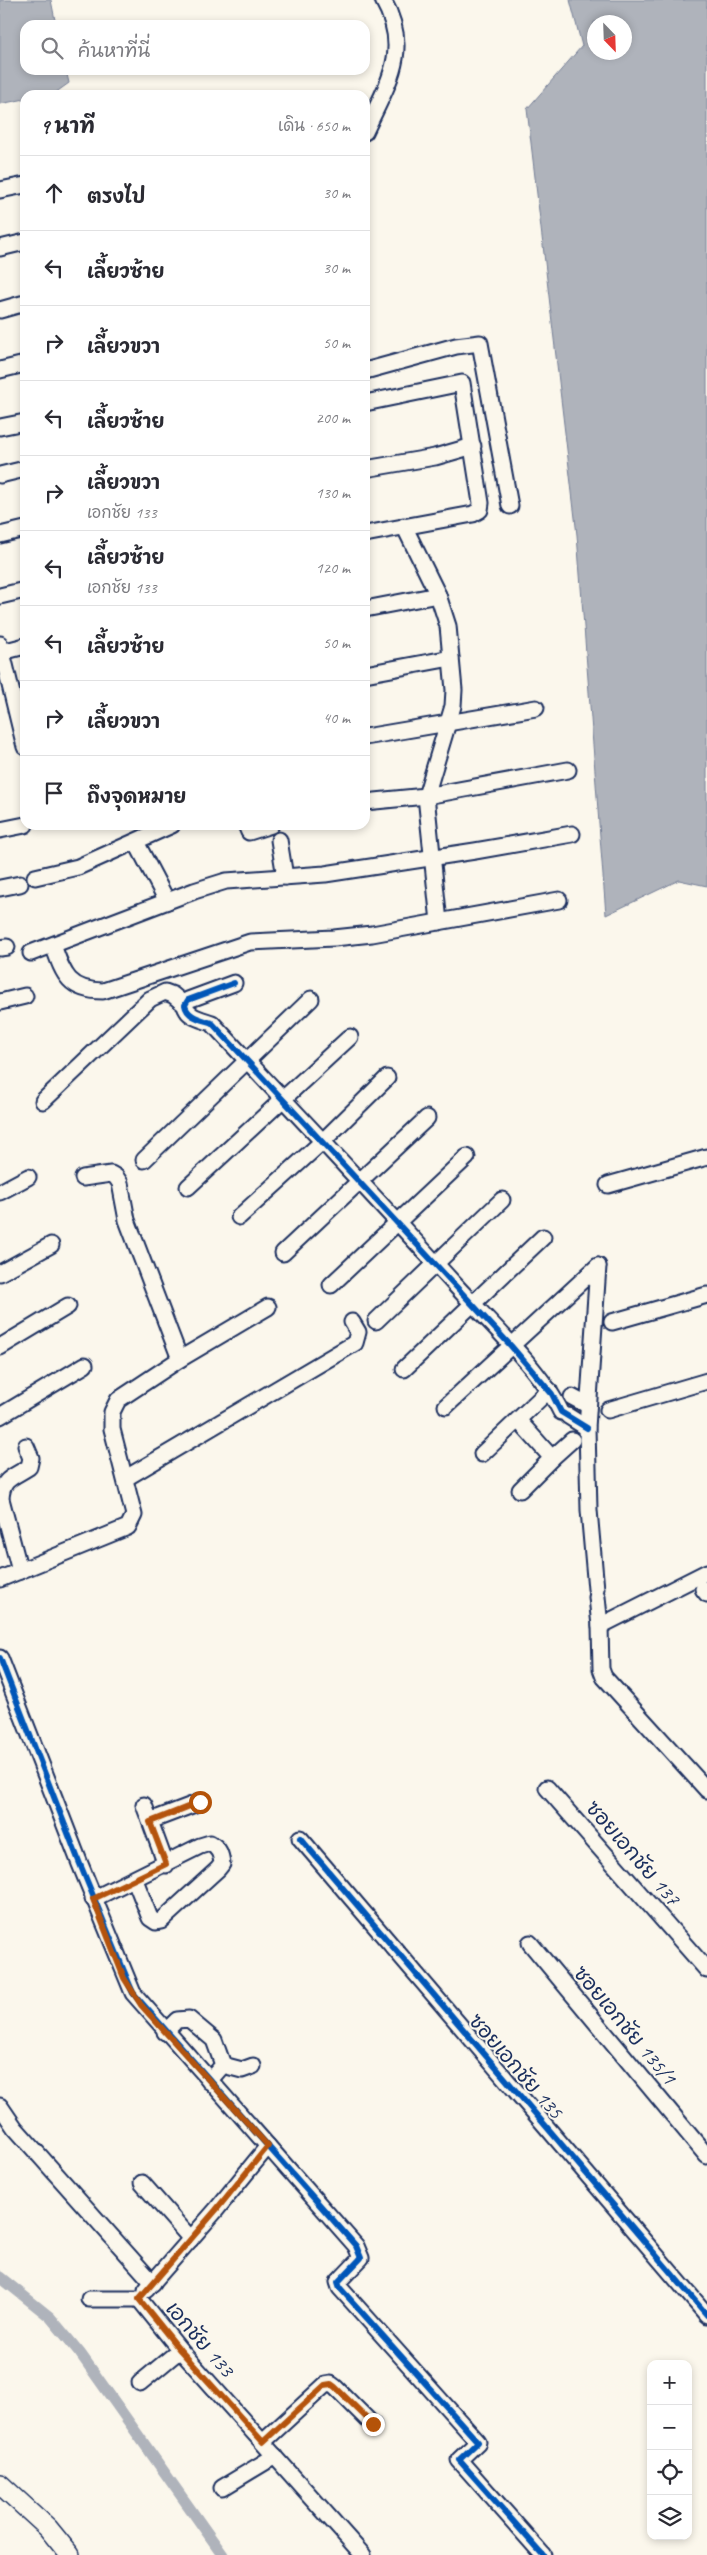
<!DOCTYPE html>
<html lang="th">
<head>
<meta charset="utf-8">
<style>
  :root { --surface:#fff; --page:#f2f2f3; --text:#2b2b33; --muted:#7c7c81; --line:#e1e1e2 }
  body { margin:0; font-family:Caveat,"Playpen Sans Thai",sans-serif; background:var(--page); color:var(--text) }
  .controls { position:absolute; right:15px; bottom:15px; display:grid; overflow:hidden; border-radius:10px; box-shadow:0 2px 8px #0003 }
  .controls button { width:45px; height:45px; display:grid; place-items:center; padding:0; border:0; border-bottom:1px solid var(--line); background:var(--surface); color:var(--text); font:25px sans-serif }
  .compass { position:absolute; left:587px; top:15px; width:45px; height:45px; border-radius:50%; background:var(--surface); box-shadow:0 2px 8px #0003; rotate:157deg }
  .stop { position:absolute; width:15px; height:15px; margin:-11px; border:4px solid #b45309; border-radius:50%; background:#fff }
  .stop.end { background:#b45309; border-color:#fff; box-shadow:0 1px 5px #0008 }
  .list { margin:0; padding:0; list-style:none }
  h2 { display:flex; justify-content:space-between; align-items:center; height:65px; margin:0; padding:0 20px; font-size:21px }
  h2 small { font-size:16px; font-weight:400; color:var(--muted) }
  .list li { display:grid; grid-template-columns:32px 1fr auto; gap:15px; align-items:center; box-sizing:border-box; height:75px; padding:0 20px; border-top:1px solid var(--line) }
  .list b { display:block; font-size:19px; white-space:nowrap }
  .list p { margin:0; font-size:16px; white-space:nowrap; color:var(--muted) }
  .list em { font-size:16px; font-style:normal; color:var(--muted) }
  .icon { flex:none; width:28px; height:28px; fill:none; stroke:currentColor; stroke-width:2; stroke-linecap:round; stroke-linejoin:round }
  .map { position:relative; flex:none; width:707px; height:2555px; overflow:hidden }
  .search { position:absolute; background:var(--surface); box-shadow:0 2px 8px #0003; left:20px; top:20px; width:350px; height:55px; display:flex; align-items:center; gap:12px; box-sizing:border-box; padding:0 18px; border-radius:15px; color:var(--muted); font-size:19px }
  .panel { position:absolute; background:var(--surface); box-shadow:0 2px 8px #0003; left:20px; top:90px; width:350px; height:740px; border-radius:15px }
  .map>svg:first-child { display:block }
  .water { fill:#afb3bb; stroke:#747e96; fill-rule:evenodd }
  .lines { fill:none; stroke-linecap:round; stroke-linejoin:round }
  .canal { stroke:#afb3bb; stroke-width:11 }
  .minor-casing { stroke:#1b2f5e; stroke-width:19 }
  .major-casing { stroke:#1b2f5e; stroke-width:22 }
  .minor { stroke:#fbf7ec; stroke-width:15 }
  .major { stroke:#fbf7ec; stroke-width:19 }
  .cycleway-casing { stroke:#fbf7ec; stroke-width:9 }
  .cycleway { stroke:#0057b8; stroke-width:6 }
  .route { stroke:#b45309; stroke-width:6 }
  .labels { text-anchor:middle; stroke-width:4; stroke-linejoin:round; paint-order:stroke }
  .street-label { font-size:21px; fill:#1b2f5e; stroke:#fbf7ec }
</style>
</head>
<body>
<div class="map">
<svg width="707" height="2555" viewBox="0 0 707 2555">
  <rect width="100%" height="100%" fill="#fbf7ec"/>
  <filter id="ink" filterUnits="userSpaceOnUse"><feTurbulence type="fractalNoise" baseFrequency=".02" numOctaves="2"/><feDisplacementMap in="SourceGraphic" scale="10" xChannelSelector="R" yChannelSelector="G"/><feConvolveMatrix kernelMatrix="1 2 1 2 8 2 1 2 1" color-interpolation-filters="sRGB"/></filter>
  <g filter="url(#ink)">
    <!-- water -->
    <g class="water">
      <path d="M0 0H51L56 25H25V70H66L69 83 55 93 25 95V99L0 104Z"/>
      <path d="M570 0H707V886L679 880 606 915 577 535 527 109 582 46ZM594 22H624V52H594Z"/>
    </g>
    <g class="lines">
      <!-- canal -->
      <path class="canal" d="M0 2277 50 2317 80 2353 223 2555"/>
      <!-- minor casing -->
      <g class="minor-casing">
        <g id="minor">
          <path d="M365 132C387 84 412 51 383 0"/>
          <path d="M0 190 25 185"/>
          <path d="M0 248 25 242"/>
          <path d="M0 310 25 303"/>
          <path d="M0 370 25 364"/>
          <path d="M365 371 456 346 480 343 510 506"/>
          <path d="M365 403 462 383 481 503 480 510 473 514 365 534"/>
          <path d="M0 427 25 422"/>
          <path d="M365 469 435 457 473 446"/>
          <path d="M0 475 25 469"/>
          <path d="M404 526 438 595 448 626 454 690 453 706 426 796 439 922"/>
          <path d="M0 535 25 529"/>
          <path d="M0 596 25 590"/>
          <path d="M365 609 438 595"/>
          <path d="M0 644 25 747"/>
          <path d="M2 652 25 646"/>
          <path d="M365 674 451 658"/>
          <path d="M365 737 536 708"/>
          <path d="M365 802 426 796 568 770"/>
          <path d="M246 825 249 832 271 825"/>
          <path d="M0 830 25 825"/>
          <path d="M279 840 285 877"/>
          <path d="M136 842 167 901"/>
          <path d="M35 877 78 867 172 825"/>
          <path d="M0 888 20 884"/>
          <path d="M53 945C63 973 68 991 103 991L250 942 334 938 372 934 559 900"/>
          <path d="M0 948 7 947"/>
          <path d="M31 953 194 891 226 881 325 874 475 851 572 834"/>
          <path d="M234 983 188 1000 185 1005C187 1017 201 1019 212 1023 294 1111 376 1198 457 1287 489 1322 541 1370 561 1412"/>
          <path d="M0 1002 25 996"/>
          <path d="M43 1101 150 999 165 992 173 995 185 1005"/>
          <path d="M144 1160 311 999"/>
          <path d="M83 1178 111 1174 116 1177 120 1183 127 1220 180 1359"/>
          <path d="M608 1185 707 1157"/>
          <path d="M188 1187 350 1037"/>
          <path d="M0 1192 28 1177"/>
          <path d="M239 1217 323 1141 387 1078"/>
          <path d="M283 1253 427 1118"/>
          <path d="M0 1273 51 1245"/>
          <path d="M331 1285 467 1157"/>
          <path d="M376 1321 502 1200"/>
          <path d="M612 1322 707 1295"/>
          <path d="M0 1347 68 1306"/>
          <path d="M404 1369 543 1237"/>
          <path d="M572 1397 587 1405"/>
          <path d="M446 1406 598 1266"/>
          <path d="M608 1410 707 1381"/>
          <path d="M0 1416 85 1365"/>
          <path d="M568 1416 587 1428"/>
          <path d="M518 1420 552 1458 520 1490"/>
          <path d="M482 1454 549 1390"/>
          <path d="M552 1458 572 1440"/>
          <path d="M126 1478 355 1343 358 1332 352 1322"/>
          <path d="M20 1571 1 1499C2 1478 12 1478 29 1467L31 1458 26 1446"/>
          <path d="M0 1579 128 1527 134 1515 112 1429V1412L118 1400 180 1359 268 1307"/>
          <path d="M596 1589 589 1510 587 1428 598 1266"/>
          <path d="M703 1589 707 1594"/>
          <path d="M597 1597 600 1626 601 1669 604 1677 707 1790"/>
          <path d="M600 1626 707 1572"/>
          <path d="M0 1658 80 1864 133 1993 356 2246 361 2258 338 2282 340 2288 478 2442 459 2460 543 2555"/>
          <path d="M547 1788 707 1970"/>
          <path d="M144 1805 150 1821"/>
          <path d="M300 1838 707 2315"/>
          <path d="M166 1865 150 1821 200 1802"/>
          <path d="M93 1899 200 1846 210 1843C219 1848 221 1854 222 1864L218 1869 161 1921 156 1922 150 1918 135 1880"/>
          <path d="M530 1943 707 2156"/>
          <path d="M165 2032 177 2020 189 2019 214 2040 223 2065 209 2081"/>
          <path d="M223 2065 242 2070 253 2066"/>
          <path d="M0 2106 15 2128 153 2283"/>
          <path d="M142 2183 191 2239"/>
          <path d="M146 2290 216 2210 268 2146"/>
          <path d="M89 2299H139"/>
          <path d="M139 2299 180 2350 363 2555"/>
          <path d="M140 2383 180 2350"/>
          <path d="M263 2442 325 2385 331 2384 335 2387 373 2425"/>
          <path d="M222 2488 275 2456"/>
        </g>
      </g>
      <!-- major casing -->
      <g class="major-casing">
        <path id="major" d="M0 2484 48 2528 70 2555"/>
      </g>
      <!-- minor -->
      <use href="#minor" class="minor"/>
      <!-- major -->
      <use href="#major" class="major"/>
      <!-- cycleway casing -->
      <g class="cycleway-casing">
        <g id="cycleway">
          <path d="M234 983 188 1000 185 1005C187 1017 201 1019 212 1023L511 1346 552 1394 561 1412 587 1428"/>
          <path d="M0 1658 80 1864 133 1993 356 2246 361 2258 338 2282 340 2288 478 2442 459 2460 543 2555"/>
          <path d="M300 1838 707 2315"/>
        </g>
      </g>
      <!-- cycleway -->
      <use href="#cycleway" class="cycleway"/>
    </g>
  </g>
  <g class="lines" filter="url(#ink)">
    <!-- route -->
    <path class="route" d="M200 1802 150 1822 166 1864 93 1899 124 1978 141 2005 268 2146 216 2210 139 2299 180 2350 263 2442 325 2385 331 2384 335 2387 373 2424"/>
  </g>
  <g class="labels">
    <!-- street labels -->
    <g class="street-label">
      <text transform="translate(633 1853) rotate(49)" y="7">ซอยเอกชัย 137</text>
      <text transform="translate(625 2025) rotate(50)" y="7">ซอยเอกชัย 135/1</text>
      <text transform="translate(516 2066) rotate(49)" y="7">ซอยเอกชัย 135</text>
      <text transform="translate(200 2339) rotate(49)" y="7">เอกชัย 133</text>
    </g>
  </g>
</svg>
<div class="controls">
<button>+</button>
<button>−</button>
<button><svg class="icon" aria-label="locate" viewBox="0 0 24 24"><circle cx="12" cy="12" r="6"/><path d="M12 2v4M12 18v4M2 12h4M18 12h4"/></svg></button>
<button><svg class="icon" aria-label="layers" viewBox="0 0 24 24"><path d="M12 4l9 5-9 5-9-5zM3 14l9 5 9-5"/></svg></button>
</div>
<svg class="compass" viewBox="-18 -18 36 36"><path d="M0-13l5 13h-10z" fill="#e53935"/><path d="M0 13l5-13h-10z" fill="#7c7c81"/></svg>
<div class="stop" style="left:200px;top:1802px"></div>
<div class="stop end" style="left:373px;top:2424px"></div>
<div class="search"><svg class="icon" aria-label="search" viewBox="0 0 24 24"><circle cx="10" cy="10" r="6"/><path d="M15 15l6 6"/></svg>ค้นหาที่นี่</div>
<section class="panel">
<h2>9 นาที<small>เดิน · 650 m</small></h2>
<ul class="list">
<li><svg class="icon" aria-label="ahead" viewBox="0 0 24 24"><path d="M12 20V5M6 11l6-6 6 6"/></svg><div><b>ตรงไป</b></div><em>30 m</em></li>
<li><svg class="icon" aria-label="left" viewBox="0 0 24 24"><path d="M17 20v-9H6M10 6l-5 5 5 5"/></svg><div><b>เลี้ยวซ้าย</b></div><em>30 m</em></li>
<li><svg class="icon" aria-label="right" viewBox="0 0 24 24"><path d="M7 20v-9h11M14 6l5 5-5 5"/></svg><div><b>เลี้ยวขวา</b></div><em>50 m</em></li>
<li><svg class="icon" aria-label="left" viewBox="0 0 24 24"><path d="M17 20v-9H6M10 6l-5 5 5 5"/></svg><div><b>เลี้ยวซ้าย</b></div><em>200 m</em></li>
<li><svg class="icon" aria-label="right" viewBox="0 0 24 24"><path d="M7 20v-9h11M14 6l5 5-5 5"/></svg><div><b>เลี้ยวขวา</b><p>เอกชัย 133</p></div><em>130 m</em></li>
<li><svg class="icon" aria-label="left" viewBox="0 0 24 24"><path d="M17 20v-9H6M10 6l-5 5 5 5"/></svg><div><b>เลี้ยวซ้าย</b><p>เอกชัย 133</p></div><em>120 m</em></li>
<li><svg class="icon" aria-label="left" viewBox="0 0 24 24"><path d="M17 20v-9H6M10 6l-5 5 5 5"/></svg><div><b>เลี้ยวซ้าย</b></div><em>50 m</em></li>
<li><svg class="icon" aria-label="right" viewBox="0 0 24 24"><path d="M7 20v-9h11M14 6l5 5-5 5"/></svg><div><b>เลี้ยวขวา</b></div><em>40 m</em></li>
<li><svg class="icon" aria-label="arrive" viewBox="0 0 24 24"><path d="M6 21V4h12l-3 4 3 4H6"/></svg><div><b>ถึงจุดหมาย</b></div></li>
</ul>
</section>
</div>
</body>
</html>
